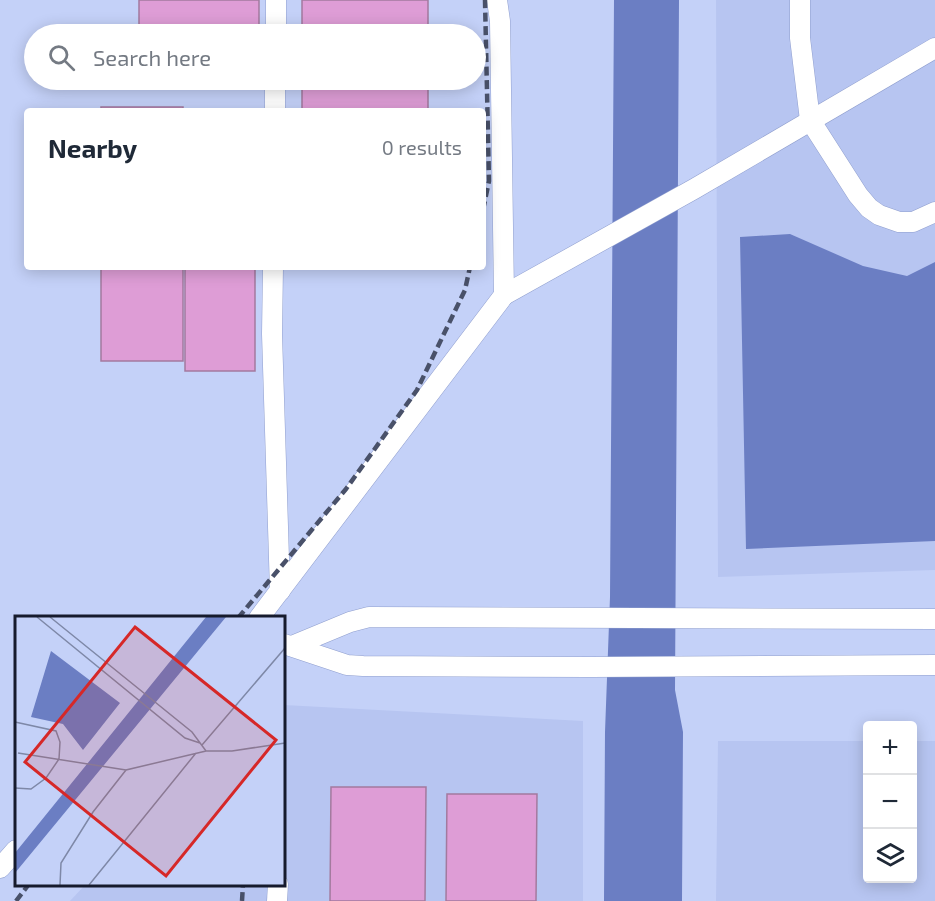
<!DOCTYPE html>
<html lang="en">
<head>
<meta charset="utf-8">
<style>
  :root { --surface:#fff; --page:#f2f2f3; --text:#1f2937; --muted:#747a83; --line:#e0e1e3 }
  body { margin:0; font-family:"Exo 2",sans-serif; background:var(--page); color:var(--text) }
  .controls { position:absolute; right:18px; bottom:18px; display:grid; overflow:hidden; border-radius:6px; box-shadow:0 3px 15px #0003 }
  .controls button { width:54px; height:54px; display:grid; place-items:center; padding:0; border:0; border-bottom:2px solid var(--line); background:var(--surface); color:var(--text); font:30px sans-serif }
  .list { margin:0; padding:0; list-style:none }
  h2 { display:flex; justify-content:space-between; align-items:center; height:78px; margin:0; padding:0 24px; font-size:26px }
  h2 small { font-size:20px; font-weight:400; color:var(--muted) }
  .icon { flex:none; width:33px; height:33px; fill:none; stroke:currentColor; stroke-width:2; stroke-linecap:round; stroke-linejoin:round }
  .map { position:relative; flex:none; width:935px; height:901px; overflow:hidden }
  .search { position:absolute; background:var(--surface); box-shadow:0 3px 15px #0003; left:24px; top:24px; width:462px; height:66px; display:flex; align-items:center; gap:15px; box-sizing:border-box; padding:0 21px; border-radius:33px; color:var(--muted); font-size:22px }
  .panel { position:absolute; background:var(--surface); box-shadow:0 3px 15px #0003; left:24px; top:108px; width:462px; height:162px; border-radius:6px }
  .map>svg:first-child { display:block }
  .built { fill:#b7c5f1 }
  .water { fill:#6b7ec3 }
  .building { fill:#de9dd6; stroke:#a37a9e; stroke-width:1.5 }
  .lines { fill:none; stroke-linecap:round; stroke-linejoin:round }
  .minor-casing { stroke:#909fce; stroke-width:21 }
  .minor { stroke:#fff; stroke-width:20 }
  .rail { stroke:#495169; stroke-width:4.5; stroke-dasharray:9 4.5; stroke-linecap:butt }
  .inset-road { fill:none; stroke:#7e88a7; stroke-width:1.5 }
  .view { fill:#d62828; fill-opacity:0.15; stroke:#d62828; stroke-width:3 }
  .inset-edge { fill:none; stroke:#161b2d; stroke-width:3 }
</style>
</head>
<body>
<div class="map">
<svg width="935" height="901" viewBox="0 0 935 901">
  <rect width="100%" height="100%" fill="#c4d1f8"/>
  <!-- built -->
  <g class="built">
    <path d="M716 0H935V570L718 577Z"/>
    <path d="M284 705 583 721V901H70L85 885 284 884Z"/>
    <path d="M718 741H867L868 878H912L913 741H935V901H716Z"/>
  </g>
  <!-- water -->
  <g class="water">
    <path d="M614 0H679L675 690 683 732 682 901H604L605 732 610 597Z"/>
    <path d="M790 234 863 266 907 276 935 262V541L746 549 740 237Z"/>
  </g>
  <!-- building -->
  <g class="building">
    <rect x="139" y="0" width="120" height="34"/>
    <rect x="302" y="0" width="126" height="34"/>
    <rect x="302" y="80" width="126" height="31"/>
    <rect x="101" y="107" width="82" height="4"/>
    <rect x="185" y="109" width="71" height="2"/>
    <rect x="101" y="267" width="82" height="94"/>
    <rect x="185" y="267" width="70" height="104"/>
    <path d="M331 787H426L425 901H330Z"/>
    <path d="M447 794H537L536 901H446Z"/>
  </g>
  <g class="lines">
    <!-- minor casing -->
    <g class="minor-casing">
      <g id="minor">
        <path d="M800 0V38L810 120 858 195 869 208 879 215 899 222H913L935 212"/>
        <path d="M276 34V0"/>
        <path d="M275 111V80"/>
        <path d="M273 267 272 334 280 591"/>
        <path d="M504 295 694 189 935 48"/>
        <path d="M259 618 504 295 500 21 497 0"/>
        <path d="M284 644 347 665 363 666 591 667 935 665"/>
        <path d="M292 646 350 622 369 617 935 619"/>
        <path d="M0 868 16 850"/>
        <path d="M277 901 278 884"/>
      </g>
    </g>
    <!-- minor -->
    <use href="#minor" class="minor"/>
    <!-- rail -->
    <g class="rail">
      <path d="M483 210 489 181 485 0"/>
      <path d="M238 618 346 489 417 390 465 290 470 267"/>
      <path d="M16 901 29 884"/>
      <path d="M242 901 243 884"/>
    </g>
  </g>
  <!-- overview -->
  <g transform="translate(15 616)">
    <rect width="270" height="270" fill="#c4d1f8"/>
    <path d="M191 1H211L0 257V237ZM36 35 105 87 68 134 48 108 16 101Z" fill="#6b7ec3"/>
    <path class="inset-road" d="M22 1 170 122 185 127M35 1 177 116 191 135H217L270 127M0 106 41 115 45 126 44 143 31 162 16 173 0 172M187 129 270 32M3 137 111 154M45 269 46 247 78 196 111 154 191 135M74 269 181 137"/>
    <path class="view" d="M120 11 261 124 151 260 10 146Z"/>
    <rect width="270" height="270" class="inset-edge"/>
  </g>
</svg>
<div class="controls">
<button>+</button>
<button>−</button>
<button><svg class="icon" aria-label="layers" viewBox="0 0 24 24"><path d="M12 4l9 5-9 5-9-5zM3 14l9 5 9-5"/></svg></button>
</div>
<div class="search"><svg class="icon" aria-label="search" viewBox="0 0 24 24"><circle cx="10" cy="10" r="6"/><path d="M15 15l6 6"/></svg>Search here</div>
<section class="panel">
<h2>Nearby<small>0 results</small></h2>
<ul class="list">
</ul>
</section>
</div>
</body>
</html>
